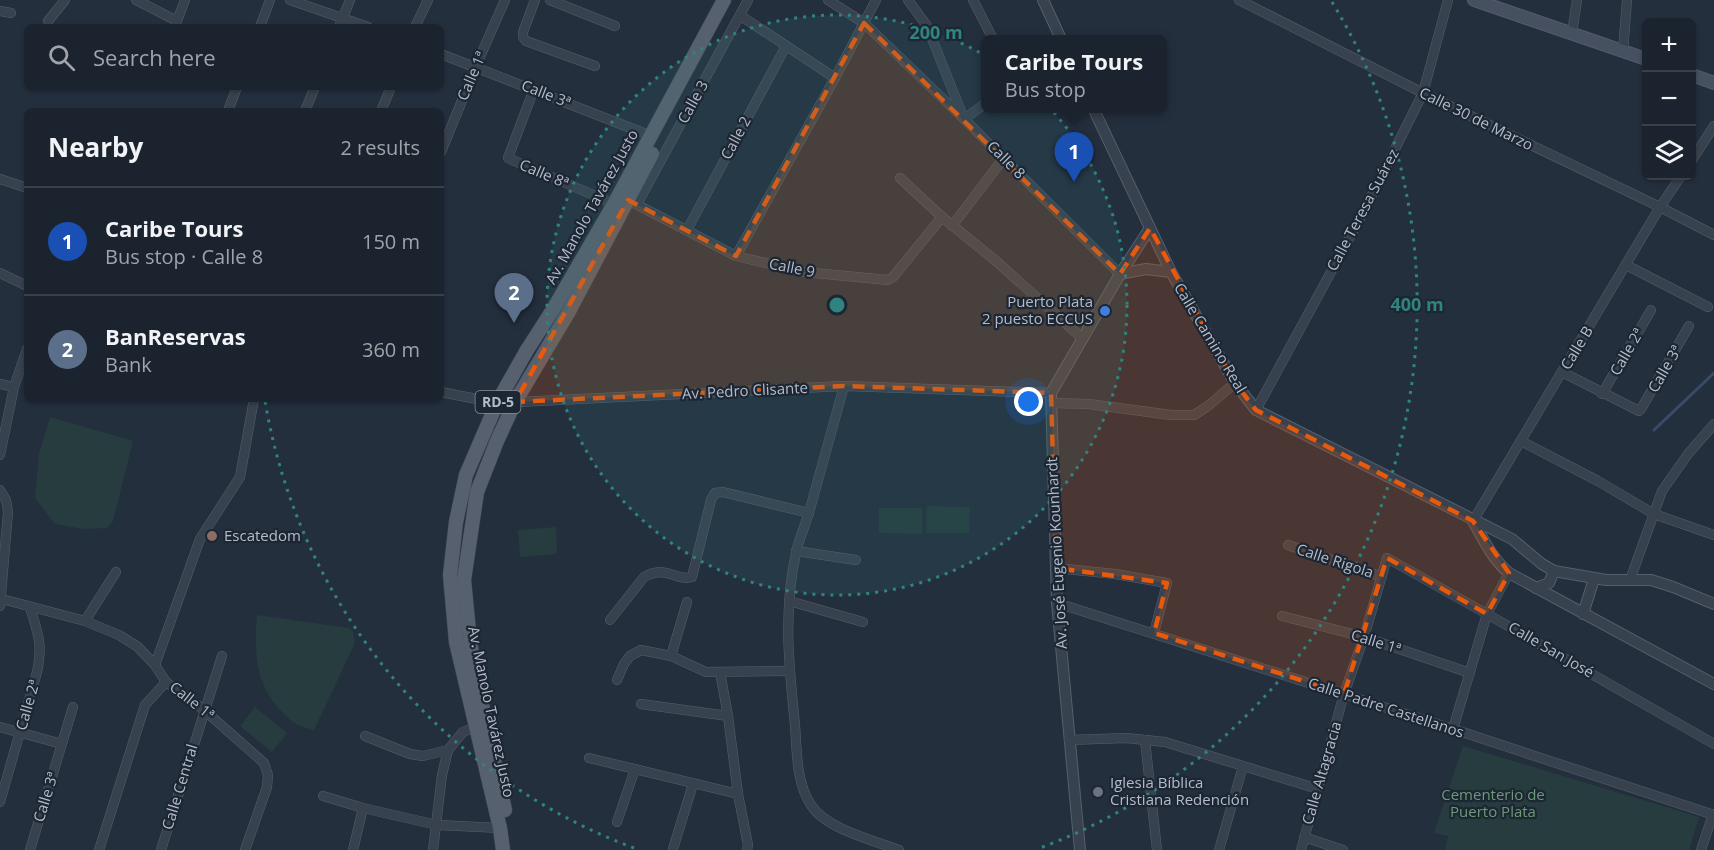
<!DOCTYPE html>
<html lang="en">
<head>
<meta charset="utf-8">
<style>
  :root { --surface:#1b232e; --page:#242b36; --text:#f1f3f6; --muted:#a0a4aa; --line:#39404a; --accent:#b45309 }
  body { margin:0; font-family:"Open Sans",sans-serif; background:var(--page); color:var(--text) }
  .controls { position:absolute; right:18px; top:18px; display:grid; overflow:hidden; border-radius:9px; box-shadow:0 2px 4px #0004 }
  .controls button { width:54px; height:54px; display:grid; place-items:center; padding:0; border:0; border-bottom:2px solid var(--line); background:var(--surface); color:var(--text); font:30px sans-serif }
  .you { position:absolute; left:1029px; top:402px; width:21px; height:21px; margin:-15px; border:4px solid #fff; border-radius:50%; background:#1a73e8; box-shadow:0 0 0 9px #1a73e833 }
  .badge { display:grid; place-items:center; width:39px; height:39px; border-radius:50%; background:var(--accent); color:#fff; font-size:20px; font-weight:700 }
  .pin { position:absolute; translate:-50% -50px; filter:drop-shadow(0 2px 3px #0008) }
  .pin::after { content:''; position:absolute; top:32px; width:21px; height:18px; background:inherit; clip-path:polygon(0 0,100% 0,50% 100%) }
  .popup { position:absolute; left:981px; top:35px; width:186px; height:78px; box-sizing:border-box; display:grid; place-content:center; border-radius:9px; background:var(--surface); filter:drop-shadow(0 2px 4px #0005); font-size:20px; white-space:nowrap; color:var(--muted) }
  .popup b { font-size:22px; color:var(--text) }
  .popup::after { content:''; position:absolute; left:50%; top:100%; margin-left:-12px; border:12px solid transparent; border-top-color:var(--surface) }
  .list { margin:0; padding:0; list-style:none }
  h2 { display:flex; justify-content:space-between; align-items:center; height:78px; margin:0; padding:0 24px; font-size:26px }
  h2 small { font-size:20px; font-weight:400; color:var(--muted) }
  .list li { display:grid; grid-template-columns:39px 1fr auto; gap:18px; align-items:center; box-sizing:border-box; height:108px; padding:0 24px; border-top:2px solid var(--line) }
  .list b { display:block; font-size:22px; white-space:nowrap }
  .list p { margin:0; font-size:20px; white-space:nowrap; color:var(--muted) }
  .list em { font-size:20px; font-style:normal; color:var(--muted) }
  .icon { flex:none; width:33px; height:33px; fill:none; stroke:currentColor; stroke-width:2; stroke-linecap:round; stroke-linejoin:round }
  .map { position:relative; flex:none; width:1714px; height:850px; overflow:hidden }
  .search { position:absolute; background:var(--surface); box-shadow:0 2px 4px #0004; left:24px; top:24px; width:420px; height:66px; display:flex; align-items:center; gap:15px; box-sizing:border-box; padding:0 21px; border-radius:9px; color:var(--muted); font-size:22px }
  .panel { position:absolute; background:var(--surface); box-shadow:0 2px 4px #0004; left:24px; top:108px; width:420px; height:294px; border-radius:9px }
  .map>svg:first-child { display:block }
  .green { fill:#263c3f }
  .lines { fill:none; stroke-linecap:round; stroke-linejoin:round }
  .stream { stroke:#394c67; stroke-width:3 }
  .minor-casing { stroke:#565f6c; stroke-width:10 }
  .tertiary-casing { stroke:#565f6c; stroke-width:12 }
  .secondary-casing { stroke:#565f6c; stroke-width:14 }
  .primary-casing { stroke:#414a57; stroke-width:15 }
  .minor { stroke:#38414e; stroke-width:9 }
  .tertiary { stroke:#38414e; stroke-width:10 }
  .secondary { stroke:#465061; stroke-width:12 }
  .primary { stroke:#56606e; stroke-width:14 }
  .marked { fill:#e8590c; fill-opacity:0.2; stroke:#e8590c; stroke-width:4.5; stroke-dasharray:12 8; stroke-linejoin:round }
  .ring { fill:none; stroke:#308480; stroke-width:3; stroke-dasharray:3 6 }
  .shop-dot { fill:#3f7fe0; stroke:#1d2633; stroke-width:2 }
  .education-dot { fill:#8d6e63; stroke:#1d2633; stroke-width:2 }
  .worship-dot { fill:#6b7280; stroke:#1d2633; stroke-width:2 }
  .labels { text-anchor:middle; stroke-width:4.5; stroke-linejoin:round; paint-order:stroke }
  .shield { fill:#1d2633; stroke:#878f9c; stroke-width:1.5 }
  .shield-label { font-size:14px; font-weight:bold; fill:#b4bcc9 }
  .street-label { font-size:15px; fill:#b4bcc9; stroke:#1d2633 }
  .poi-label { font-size:15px; fill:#b4bcc9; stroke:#1d2633; text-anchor:start }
  .park-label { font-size:15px; fill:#6b9a76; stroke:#1d2633 }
  .centre { fill:#308480; stroke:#1d2633; stroke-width:3 }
  .ring-label { font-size:18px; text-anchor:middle; font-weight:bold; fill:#308480; stroke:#1d2633; stroke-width:4.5; stroke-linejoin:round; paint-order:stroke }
</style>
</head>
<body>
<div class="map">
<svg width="1714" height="850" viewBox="0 0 1714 850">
  <rect width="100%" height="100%" fill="#242f3e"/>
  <!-- green -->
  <g class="green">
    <path d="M50 417 133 441 113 521 107 528 83 529 55 524 35 498 39 454Z"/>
    <path d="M927 506 970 507 969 533H926Z"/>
    <path d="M879 508H922V534L879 533Z"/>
    <path d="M556 527 557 554 520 557 518 530Z"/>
    <path d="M257 615 349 628 353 632 355 643 314 730C308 728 302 727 296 724 291 721 286 716 282 712 255 685 254 650 257 615Z"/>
    <path d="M255 707 287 733 272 752 240 726Z"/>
    <path d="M1463 746 1699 817 1689 850H1445L1448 836 1434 833Z"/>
  </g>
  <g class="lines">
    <!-- stream -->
    <path class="stream" d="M1654 430 1714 373"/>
    <!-- minor casing -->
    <g class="minor-casing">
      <g id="minor">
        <path d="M136 0 177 21"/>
        <path d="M290 0 368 27"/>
        <path d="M535 0 523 32V37L526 41 595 66"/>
        <path d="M550 0 615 26"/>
        <path d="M828 0 864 23 964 119 1120 274"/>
        <path d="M908 0 927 26 964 119 986 103"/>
        <path d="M973 0 993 39"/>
        <path d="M1239 0 1423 93 1660 207 1714 235"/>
        <path d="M0 11 11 13"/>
        <path d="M741 16 835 78"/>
        <path d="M48 21 65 0"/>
        <path d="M175 26 185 0"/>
        <path d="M260 27 270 0"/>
        <path d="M339 27 350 0"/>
        <path d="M415 27 428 0"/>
        <path d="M1572 33 1577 0"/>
        <path d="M1623 51 1627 0"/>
        <path d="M441 54 651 136"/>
        <path d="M534 89 508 158 614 204"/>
        <path d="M228 111 237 87"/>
        <path d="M305 111 315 87"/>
        <path d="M381 111 391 87"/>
        <path d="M441 152 479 59 505 0"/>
        <path d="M1692 160 1714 126"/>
        <path d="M900 178 942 217 996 261 1082 338"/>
        <path d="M0 179 27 188"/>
        <path d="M628 200 736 256 804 272 888 280 893 277 942 217"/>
        <path d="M637 204 748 0"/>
        <path d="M952 226 1003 159"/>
        <path d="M687 230 786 46"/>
        <path d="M736 256 835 78 876 0"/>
        <path d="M1626 265 1708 307"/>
        <path d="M0 273 27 286"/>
        <path d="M1562 372 1639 411 1641 409 1689 326"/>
        <path d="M0 384 14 387"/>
        <path d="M844 386C833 427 821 468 810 509 806 524 799 538 796 553 783 611 789 667 795 725 797 751 796 783 811 805 826 829 873 840 899 850"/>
        <path d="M441 392 497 403 844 386 1051 393"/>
        <path d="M1602 394 1651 310"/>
        <path d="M1051 403 1089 404 1171 415H1194L1208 406 1235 383"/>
        <path d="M1256 410 1363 213 1423 93 1448 0"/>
        <path d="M1521 441 1598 481 1654 514 1714 535"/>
        <path d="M0 455 14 387 27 349"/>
        <path d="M0 490 6 500 8 512 0 606"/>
        <path d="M1473 521 1660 207 1681 176"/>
        <path d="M1288 545 1382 577"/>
        <path d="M796 551 856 560"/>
        <path d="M1056 568 1115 574 1167 583 1154 633"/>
        <path d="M1630 580 1662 491 1688 454 1714 424"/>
        <path d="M2 599 85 621 119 635 138 647 155 665 166 682 204 710 264 763 268 775 267 787 245 850"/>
        <path d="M789 601 863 622"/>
        <path d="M1057 603 1453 729 1714 815"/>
        <path d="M1282 616 1364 637 1470 673"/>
        <path d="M610 620 644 577C667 564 676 582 692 577L711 500 715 493 723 492 809 513"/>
        <path d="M85 621 116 572"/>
        <path d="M671 656 687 602"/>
        <path d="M155 665 200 539 240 477 254 399"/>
        <path d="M720 672 728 716 738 794 748 845 747 850"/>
        <path d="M617 680 624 664 630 656 641 650 671 656 706 672 790 671"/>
        <path d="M641 704 728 716"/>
        <path d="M0 727 62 744"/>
        <path d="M1453 729 1487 614 1509 573"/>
        <path d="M365 736 410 754 423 756 448 750"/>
        <path d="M1069 740 1126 738 1165 742 1318 789"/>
        <path d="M1145 740 1157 850"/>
        <path d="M589 758 738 794"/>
        <path d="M323 796 363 808 437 825 500 828"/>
        <path d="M0 802 37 672C43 644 38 634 30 607"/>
        <path d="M617 822 635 769"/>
        <path d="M1304 837 1343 850"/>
        <path d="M673 849 693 784"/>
        <path d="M30 850 73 707"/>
        <path d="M99 850 145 705 166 682"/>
        <path d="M161 850 222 656"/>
        <path d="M353 850 363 808"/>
        <path d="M433 850 442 775 448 750 463 732 475 727"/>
        <path d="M1219 850 1243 766"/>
        <path d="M1301 850 1344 694 1364 637 1387 558 1487 614 1714 744"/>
        <path d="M1701 850 1713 814"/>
      </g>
    </g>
    <!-- tertiary casing -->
    <g class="tertiary-casing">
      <g id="tertiary">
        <path d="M1043 0 1061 39"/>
        <path d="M1093 108 1171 272 1235 383 1256 410 1512 539 1542 564 1554 571 1606 580H1651L1673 587 1714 604"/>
        <path d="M1120 274 1146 269 1171 272"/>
        <path d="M1473 521C1483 539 1493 560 1509 573L1714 684"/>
        <path d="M1536 588 1549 583 1554 571"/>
        <path d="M1583 614 1594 579"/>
        <path d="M1080 850 1057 603 1051 393 1120 274 1150 228"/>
      </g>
    </g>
    <!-- secondary casing -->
    <g class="secondary-casing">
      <g id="secondary">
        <path d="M1474 0 1646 59"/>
        <path d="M1692 75 1714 83"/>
      </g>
    </g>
    <!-- primary casing -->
    <g class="primary-casing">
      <g id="primary">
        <path d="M505 810 481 700 470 642 464 580 477 492 497 441 515 402 568 313 652 154"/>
        <path d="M503 850 500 828 456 642 450 575 456 522 466 475 497 403 527 350 554 308 614 204 724 0"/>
      </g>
    </g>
    <!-- minor -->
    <use href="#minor" class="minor"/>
    <!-- tertiary -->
    <use href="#tertiary" class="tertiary"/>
    <!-- secondary -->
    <use href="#secondary" class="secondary"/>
    <!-- primary -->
    <use href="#primary" class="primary"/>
  </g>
  <!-- marked area -->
  <path class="marked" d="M864 23 1120 274 1150 228 1235 383 1256 410 1473 521 1509 573 1487 614 1387 558 1344 694 1154 633 1167 583 1056 568 1051 393 844 386 515 402 628 200 736 256Z"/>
  <!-- distance rings -->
  <circle cx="837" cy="305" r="290" fill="#308480" fill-opacity=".12"/>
  <g class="ring">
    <circle cx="837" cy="305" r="290"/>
    <path d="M634 848A580 580 0 0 1 265 401M1332 2A580 580 0 0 1 1040 848"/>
  </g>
  <!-- markers -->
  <circle class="shop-dot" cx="1105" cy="311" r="6"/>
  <circle class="education-dot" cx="212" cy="536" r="6"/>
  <circle class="worship-dot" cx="1098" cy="792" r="6"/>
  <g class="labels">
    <!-- shield labels -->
    <rect class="shield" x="475.5" y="391" width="45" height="22" rx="4.5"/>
    <g class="shield-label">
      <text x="498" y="407">RD-5</text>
    </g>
    <!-- street labels -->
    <g class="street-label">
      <text transform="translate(472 76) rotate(-67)" y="5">Calle 1ª</text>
      <text transform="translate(546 94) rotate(21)" y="5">Calle 3ª</text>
      <text transform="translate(693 102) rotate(-61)" y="5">Calle 3</text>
      <text transform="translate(1476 119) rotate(26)" y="5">Calle 30 de Marzo</text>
      <text transform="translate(736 138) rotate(-62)" y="5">Calle 2</text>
      <text transform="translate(1006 160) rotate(45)" y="5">Calle 8</text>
      <text transform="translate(544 174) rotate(23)" y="5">Calle 8ª</text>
      <text transform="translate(592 207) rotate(-61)" y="5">Av. Manolo Tavárez Justo</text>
      <text transform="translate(1363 210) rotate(-62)" y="5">Calle Teresa Suárez</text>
      <text transform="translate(792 268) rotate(11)" y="5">Calle 9</text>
      <text transform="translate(1210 338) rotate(59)" y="5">Calle Camino Real</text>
      <text transform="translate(1577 348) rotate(-59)" y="5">Calle B</text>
      <text transform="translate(1627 352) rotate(-60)" y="5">Calle 2ª</text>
      <text transform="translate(1665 369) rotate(-60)" y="5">Calle 3ª</text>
      <text transform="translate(745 391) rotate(-3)" y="5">Av. Pedro Clisante</text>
      <text transform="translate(1057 553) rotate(-93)" y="5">Av. José Eugenio Kounhardt</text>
      <text transform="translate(1335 561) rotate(18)" y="5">Calle Rigola</text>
      <text transform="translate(1376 642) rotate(17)" y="5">Calle 1ª</text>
      <text transform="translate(1551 650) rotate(30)" y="5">Calle San José</text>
      <text transform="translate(192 701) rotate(38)" y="5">Calle 1ª</text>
      <text transform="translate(28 705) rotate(-74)" y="5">Calle 2ª</text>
      <text transform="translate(1386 708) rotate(18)" y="5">Calle Padre Castellanos</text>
      <text transform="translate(491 712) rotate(78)" y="5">Av. Manolo Tavárez Justo</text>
      <text transform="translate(1322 773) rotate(-74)" y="5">Calle Altagracia</text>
      <text transform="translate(180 787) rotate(-73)" y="5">Calle Central</text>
      <text transform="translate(46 797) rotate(-73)" y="5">Calle 3ª</text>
    </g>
    <!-- poi labels -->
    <g class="poi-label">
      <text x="1093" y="307" text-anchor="end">Puerto Plata<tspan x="1093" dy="17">2 puesto ECCUS</tspan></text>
      <text x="224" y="541">Escatedom</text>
      <text x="1110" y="788">Iglesia Bíblica<tspan x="1110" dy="17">Cristiana Redención</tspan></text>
    </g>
    <!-- park labels -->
    <g class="park-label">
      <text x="1493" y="800">Cementerio de<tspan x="1493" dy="17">Puerto Plata</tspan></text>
    </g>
  </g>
  <circle cx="837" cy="305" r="9" class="centre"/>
  <g class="ring-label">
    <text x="936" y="39">200 m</text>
    <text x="1417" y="311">400 m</text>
  </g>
</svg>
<div class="controls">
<button>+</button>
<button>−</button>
<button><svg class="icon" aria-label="layers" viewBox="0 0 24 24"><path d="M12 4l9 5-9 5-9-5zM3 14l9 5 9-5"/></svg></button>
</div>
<div class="you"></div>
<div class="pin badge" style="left:1074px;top:182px;background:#1a4fb4">1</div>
<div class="popup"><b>Caribe Tours</b>Bus stop</div>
<div class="pin badge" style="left:514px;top:323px;background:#5c6f8a">2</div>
<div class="search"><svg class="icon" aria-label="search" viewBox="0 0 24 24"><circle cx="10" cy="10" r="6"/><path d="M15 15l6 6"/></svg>Search here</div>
<section class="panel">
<h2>Nearby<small>2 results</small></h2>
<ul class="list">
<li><span class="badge" style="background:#1a4fb4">1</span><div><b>Caribe Tours</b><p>Bus stop · Calle 8</p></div><em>150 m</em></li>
<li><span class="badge" style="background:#5c6f8a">2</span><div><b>BanReservas</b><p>Bank</p></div><em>360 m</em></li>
</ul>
</section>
</div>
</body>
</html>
